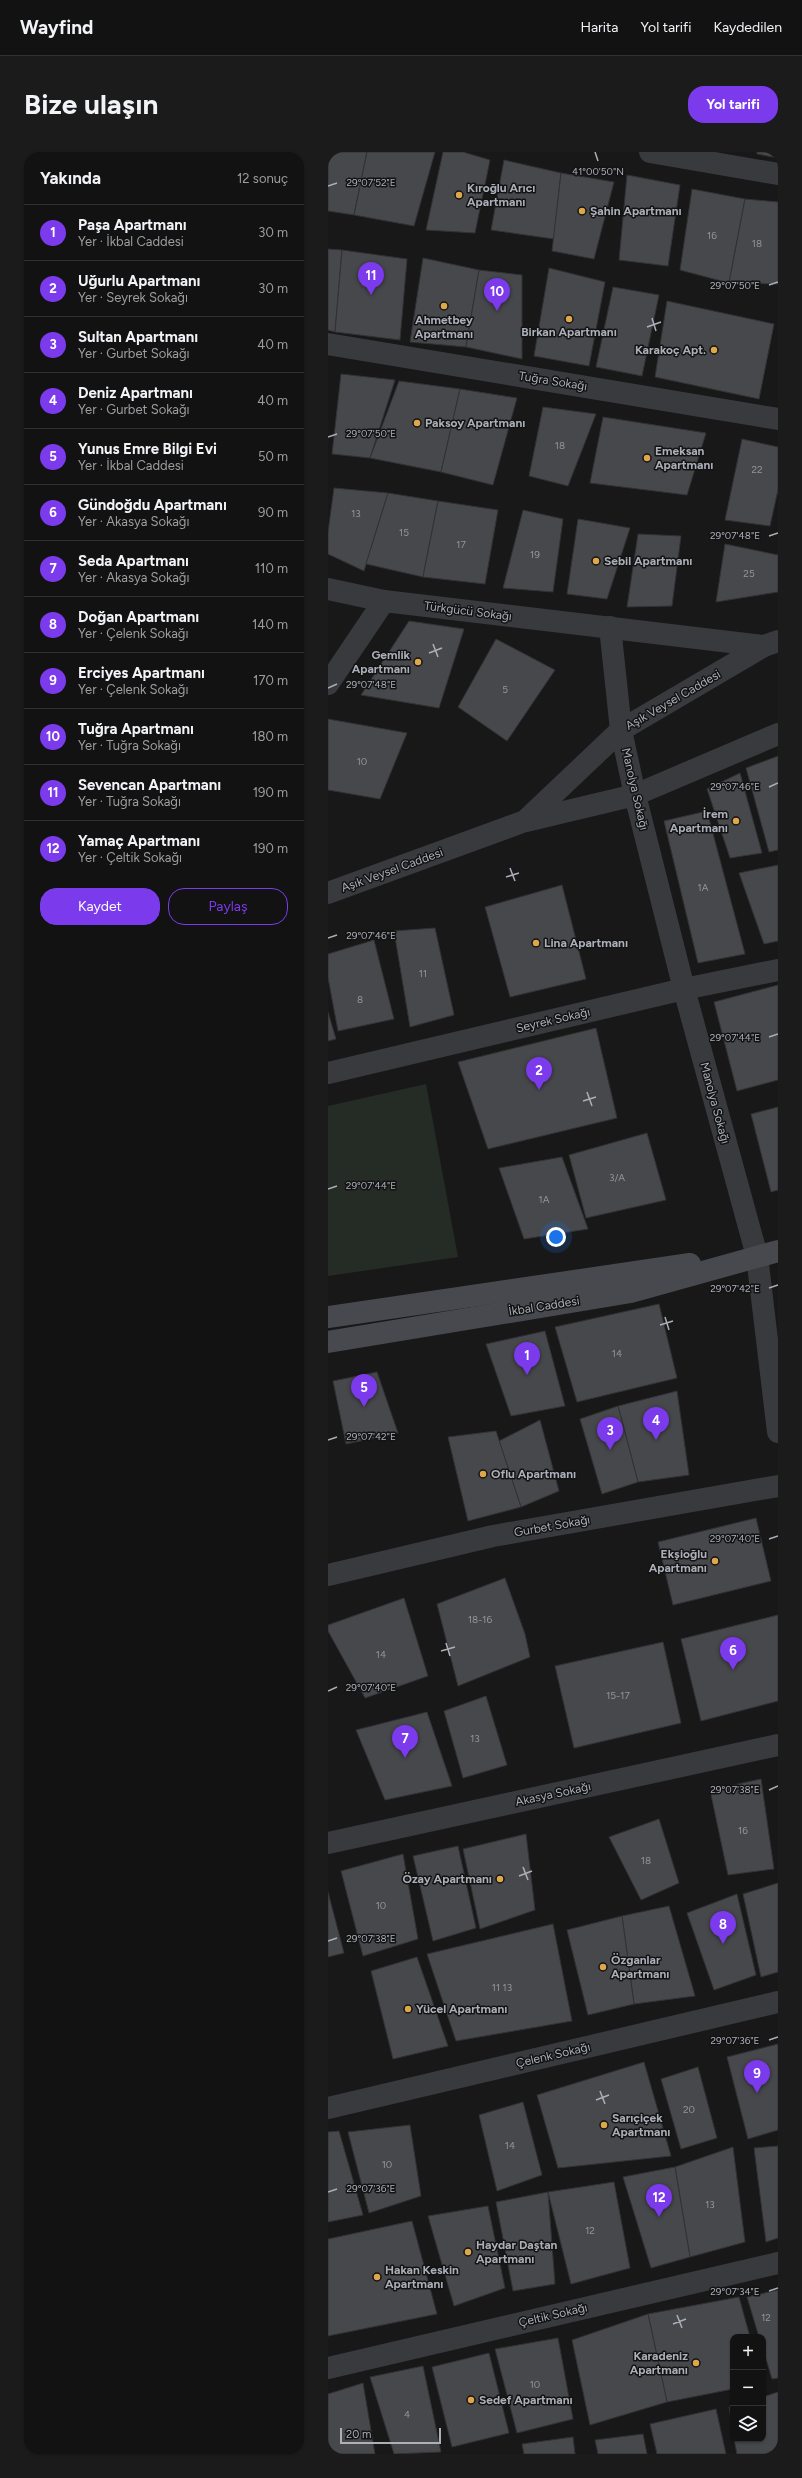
<!DOCTYPE html>
<html lang="tr">
<head>
<meta charset="utf-8">
<style>
  :root { --surface:#121213; --page:#1b1b1c; --text:#f1f3f6; --muted:#9c9ea0; --line:#313233; --accent:#7c3aed }
  body { margin:0; font-family:Figtree,sans-serif; background:var(--page); color:var(--text) }
  .controls { position:absolute; right:12px; bottom:12px; display:grid; overflow:hidden; border-radius:8px; box-shadow:0 1px 3px #0004 }
  .controls button { width:36px; height:36px; display:grid; place-items:center; padding:0; border:0; border-bottom:1px solid var(--line); background:var(--surface); color:var(--text); font:20px sans-serif }
  .scale { position:absolute; left:12px; bottom:10px; width:101px; box-sizing:border-box; padding-left:4px; border:2px solid #abafb8; border-top:0; font-size:11px; line-height:14px; white-space:nowrap; color:#abafb8; -webkit-text-stroke:3px #131314; paint-order:stroke }
  .you { position:absolute; left:228px; top:1085px; width:14px; height:14px; margin:-10px; border:3px solid #fff; border-radius:50%; background:#1a73e8; box-shadow:0 0 0 6px #1a73e833 }
  .badge { display:grid; place-items:center; width:26px; height:26px; border-radius:50%; background:var(--accent); color:#fff; font-size:13px; font-weight:700 }
  .pin { position:absolute; translate:-50% -33px; filter:drop-shadow(0 1px 2px #0008) }
  .pin::after { content:''; position:absolute; top:21px; width:14px; height:12px; background:inherit; clip-path:polygon(0 0,100% 0,50% 100%) }
  .list { margin:0; padding:0; list-style:none }
  h2 { display:flex; justify-content:space-between; align-items:center; height:52px; margin:0; padding:0 16px; font-size:17px }
  h2 small { font-size:13px; font-weight:400; color:var(--muted) }
  .list li { display:grid; grid-template-columns:26px 1fr auto; gap:12px; align-items:center; box-sizing:border-box; height:56px; padding:0 16px; border-top:1px solid var(--line) }
  .list b { display:block; font-size:15px; white-space:nowrap }
  .list p { margin:0; font-size:13px; white-space:nowrap; color:var(--muted) }
  .list em { font-size:13px; font-style:normal; color:var(--muted) }
  .actions { display:flex; gap:8px; padding:12px 16px }
  .actions a { flex:1; padding:9px 0; border:1px solid var(--accent); border-radius:16px; text-align:center; font-size:14px; color:var(--accent) }
  .actions .main { background:var(--accent); color:#fff }
  .icon { flex:none; width:22px; height:22px; fill:none; stroke:currentColor; stroke-width:2; stroke-linecap:round; stroke-linejoin:round }
  .map { position:relative; flex:none; width:450px; height:2302px; overflow:hidden; border-radius:16px }
  header { display:flex; align-items:center; gap:24px; box-sizing:border-box; height:56px; padding:0 20px; background:var(--surface); border-bottom:1px solid var(--line) }
  header strong { font-size:19px }
  nav { display:flex; gap:22px; margin-inline-start:auto; font-size:14px }
  .intro { display:flex; align-items:center; justify-content:space-between; box-sizing:border-box; height:96px; padding:0 24px }
  h1 { margin:0; font-size:28px }
  .button { padding:10px 18px; border-radius:16px; background:var(--accent); color:#fff; font-size:14px; font-weight:700 }
  main { display:flex; gap:24px; padding:0 24px }
  aside { flex:1; background:var(--surface); border-radius:16px; box-shadow:0 1px 3px #0004 }
  .map>svg:first-child { display:block }
  .green { fill:#242c25 }
  .building { fill:#47484c; stroke:#323235 }
  .lines { fill:none; stroke-linecap:round; stroke-linejoin:round }
  .street { stroke:#393a3e; stroke-width:22 }
  .secondary { stroke:#47494e; stroke-width:22 }
  .ticks { fill:none; stroke:#abafb8; stroke-width:1.5 }
  .poi-dot { fill:#dfa74a; stroke:#131314; stroke-width:1.5 }
  .labels { text-anchor:middle; stroke-width:3; stroke-linejoin:round; paint-order:stroke }
  .number-label { font-size:10px; fill:#92959d }
  .poi-label { font-size:12px; font-weight:bold; fill:#abafb8; stroke:#131314; text-anchor:start }
  .street-label { font-size:12px; fill:#abafb8; stroke:#131314 }
  .ticks-label { font-size:10px; text-anchor:middle; fill:#abafb8; stroke:#131314; stroke-width:3; stroke-linejoin:round; paint-order:stroke }
</style>
</head>
<body>
<header>
<strong>Wayfind</strong>
<nav><a>Harita</a><a>Yol tarifi</a><a>Kaydedilen</a></nav>
</header>
<div class="intro"><h1>Bize ulaşın</h1><a class="button">Yol tarifi</a></div>
<main>
<aside>
<h2>Yakında<small>12 sonuç</small></h2>
<ul class="list">
<li><span class="badge">1</span><div><b>Paşa Apartmanı</b><p>Yer · İkbal Caddesi</p></div><em>30 m</em></li>
<li><span class="badge">2</span><div><b>Uğurlu Apartmanı</b><p>Yer · Seyrek Sokağı</p></div><em>30 m</em></li>
<li><span class="badge">3</span><div><b>Sultan Apartmanı</b><p>Yer · Gurbet Sokağı</p></div><em>40 m</em></li>
<li><span class="badge">4</span><div><b>Deniz Apartmanı</b><p>Yer · Gurbet Sokağı</p></div><em>40 m</em></li>
<li><span class="badge">5</span><div><b>Yunus Emre Bilgi Evi</b><p>Yer · İkbal Caddesi</p></div><em>50 m</em></li>
<li><span class="badge">6</span><div><b>Gündoğdu Apartmanı</b><p>Yer · Akasya Sokağı</p></div><em>90 m</em></li>
<li><span class="badge">7</span><div><b>Seda Apartmanı</b><p>Yer · Akasya Sokağı</p></div><em>110 m</em></li>
<li><span class="badge">8</span><div><b>Doğan Apartmanı</b><p>Yer · Çelenk Sokağı</p></div><em>140 m</em></li>
<li><span class="badge">9</span><div><b>Erciyes Apartmanı</b><p>Yer · Çelenk Sokağı</p></div><em>170 m</em></li>
<li><span class="badge">10</span><div><b>Tuğra Apartmanı</b><p>Yer · Tuğra Sokağı</p></div><em>180 m</em></li>
<li><span class="badge">11</span><div><b>Sevencan Apartmanı</b><p>Yer · Tuğra Sokağı</p></div><em>190 m</em></li>
<li><span class="badge">12</span><div><b>Yamaç Apartmanı</b><p>Yer · Çeltik Sokağı</p></div><em>190 m</em></li>
</ul>
<div class="actions"><a class="main">Kaydet</a><a>Paylaş</a></div>
</aside>
<div class="map">
<svg width="450" height="2302" viewBox="0 0 450 2302">
  <rect width="100%" height="100%" fill="#181819"/>
  <!-- green -->
  <path class="green" d="M98 932 130 1105 0 1124V954Z"/>
  <!-- building -->
  <g class="building">
    <path d="M0 0H39L26 63 0 59Z"/>
    <path d="M39 0H107L86 74 26 63Z"/>
    <path d="M115 0H135L162 8 147 81 98 78Z"/>
    <path d="M429 0H450V6L429 2Z"/>
    <path d="M176 8 233 21 226 87 163 78Z"/>
    <path d="M233 21 286 30 266 107 224 99Z"/>
    <path d="M299 23 352 33 340 114 291 108Z"/>
    <path d="M364 37 417 47 401 131 352 118Z"/>
    <path d="M417 47 450 50V132L401 131Z"/>
    <path d="M0 97 14 98 7 180 0 178Z"/>
    <path d="M14 98 79 107 72 188 7 180Z"/>
    <path d="M95 106 151 118 138 195 82 190Z"/>
    <path d="M221 116 277 130 261 214 206 204Z"/>
    <path d="M151 118 194 123V207L138 195Z"/>
    <path d="M285 135 331 143 314 224 268 215Z"/>
    <path d="M339 149 446 172 431 247 327 225Z"/>
    <path d="M13 222 67 228 42 306 4 302Z"/>
    <path d="M71 229 132 237 113 320 42 306Z"/>
    <path d="M132 237 189 246 165 333 113 320Z"/>
    <path d="M215 255 268 262 240 334 201 324Z"/>
    <path d="M275 265 378 281 359 343 262 331Z"/>
    <path d="M414 287 450 295V338L442 374 397 368Z"/>
    <path d="M6 336 60 341 36 419 0 402V380Z"/>
    <path d="M60 341 110 349 95 425 38 412Z"/>
    <path d="M110 349 170 358 157 432 95 425Z"/>
    <path d="M195 358 235 367 225 440 175 436Z"/>
    <path d="M250 367 302 376 279 447 239 442Z"/>
    <path d="M310 382 353 384 344 454 299 455Z"/>
    <path d="M397 392 450 403V440L388 450Z"/>
    <path d="M81 469 136 477 111 556 33 543Z"/>
    <path d="M168 487 227 518 179 589 130 555Z"/>
    <path d="M0 567 79 581 52 647 0 638Z"/>
    <path d="M450 604V698L441 700 418 616Z"/>
    <path d="M412 621 434 701 402 706 379 637Z"/>
    <path d="M379 659 417 802 370 811 336 669Z"/>
    <path d="M450 713V789L436 792 411 721Z"/>
    <path d="M234 733 258 827 182 845 157 755Z"/>
    <path d="M107 776 126 863 82 875 66 779Z"/>
    <path d="M46 788 66 867 10 879 0 826V802Z"/>
    <path d="M450 833V928L409 939 386 850Z"/>
    <path d="M0 860 8 887 0 889Z"/>
    <path d="M268 876 289 966 160 997 130 910Z"/>
    <path d="M450 955V1038L443 1040 423 962Z"/>
    <path d="M319 981 338 1048 258 1066 241 1003Z"/>
    <path d="M234 1005 260 1077 196 1087 171 1016Z"/>
    <path d="M331 1152 349 1226 249 1250 227 1175Z"/>
    <path d="M217 1179 237 1254 183 1264 158 1192Z"/>
    <path d="M49 1220 70 1281 18 1292 5 1229Z"/>
    <path d="M349 1239 361 1323 310 1330 290 1254Z"/>
    <path d="M290 1254 310 1330 274 1342 252 1267Z"/>
    <path d="M212 1268 231 1339 193 1355 171 1289Z"/>
    <path d="M168 1279 193 1355 140 1369 120 1285Z"/>
    <path d="M428 1366 443 1429 345 1453 330 1390Z"/>
    <path d="M177 1426 197 1482 202 1505 130 1534 109 1452Z"/>
    <path d="M76 1446 100 1524 37 1546 0 1479V1473Z"/>
    <path d="M450 1463V1549L373 1569 353 1487Z"/>
    <path d="M335 1490 353 1571 246 1596 227 1514Z"/>
    <path d="M158 1544 179 1613 135 1626 116 1559Z"/>
    <path d="M99 1560 124 1634 57 1648 28 1578Z"/>
    <path d="M433 1627 446 1717 400 1723 382 1638Z"/>
    <path d="M331 1667 351 1731 313 1748 281 1685Z"/>
    <path d="M198 1682 207 1758 152 1777 135 1697Z"/>
    <path d="M130 1694 148 1776 105 1789 85 1704Z"/>
    <path d="M75 1702 90 1787 35 1804 13 1719Z"/>
    <path d="M450 1731V1820L433 1825 415 1742Z"/>
    <path d="M0 1740 16 1801 0 1805Z"/>
    <path d="M409 1742 428 1823 386 1838 359 1761Z"/>
    <path d="M341 1754 367 1844 306 1852 294 1764Z"/>
    <path d="M294 1764 306 1852 260 1863 239 1778Z"/>
    <path d="M225 1772 244 1869 128 1889 99 1802Z"/>
    <path d="M89 1805 120 1894 65 1907 43 1819Z"/>
    <path d="M450 1892V1978L420 1987 399 1905Z"/>
    <path d="M316 1910 343 2004 230 2016 209 1943Z"/>
    <path d="M370 1915 389 1986 353 1997 333 1927Z"/>
    <path d="M195 1950 214 2023 169 2039 151 1963Z"/>
    <path d="M82 1973 93 2044 41 2061 20 1980Z"/>
    <path d="M11 1979 35 2063 0 2070V1980Z"/>
    <path d="M450 1994V2086L438 2090 426 1996Z"/>
    <path d="M405 1995 417 2090 362 2105 347 2015Z"/>
    <path d="M347 2015 362 2105 323 2116 295 2025Z"/>
    <path d="M286 2030 302 2116 243 2132 220 2040Z"/>
    <path d="M220 2040 227 2132 185 2139 168 2050Z"/>
    <path d="M160 2054 177 2136 126 2154 100 2064Z"/>
    <path d="M84 2069 109 2162 0 2184V2087Z"/>
    <path d="M450 2138V2226L444 2227 435 2197V2185H431L419 2145Z"/>
    <path d="M411 2145 422 2185H405V2237L339 2250 320 2162Z"/>
    <path d="M320 2162 339 2250 262 2273 244 2188Z"/>
    <path d="M230 2186 245 2267 189 2281 167 2197Z"/>
    <path d="M161 2201 181 2281 124 2295 104 2215Z"/>
    <path d="M95 2214 113 2300 66 2302 42 2225Z"/>
    <path d="M35 2231 47 2302H0V2242Z"/>
    <path d="M450 2240V2302H409L406 2287H435V2245Z"/>
    <path d="M405 2254V2280L401 2255Z"/>
    <path d="M388 2257 398 2302H329L322 2272Z"/>
    <path d="M315 2282 319 2302H270L267 2288Z"/>
    <path d="M245 2285 247 2302H196L194 2292Z"/>
  </g>
  <g class="lines">
    <!-- street -->
    <g class="street">
      <path d="M322 0 450 22"/>
      <path d="M0 192 450 267"/>
      <path d="M0 437 56 449 436 494"/>
      <path d="M282 475 293 578 307 643 356 837 429 1104 450 1280"/>
      <path d="M0 532 56 449"/>
      <path d="M198 669 307 643 450 582"/>
      <path d="M0 741 197 669 293 578 436 494 450 489"/>
      <path d="M0 921 356 837 450 818"/>
      <path d="M0 1423 165 1384 450 1334"/>
      <path d="M0 1691 450 1593"/>
      <path d="M0 1956 450 1850"/>
      <path d="M0 2216 450 2111"/>
    </g>
    <!-- secondary -->
    <g class="secondary">
      <path d="M0 1165 362 1112"/>
      <path d="M0 1190 303 1140 450 1099"/>
    </g>
  </g>
  <!-- ticks -->
  <path class="ticks" d="M267 0 270 9M0 34 9 31M441 133 450 130M324 166 328 179M319 175 333 170M0 285 9 282M441 384 450 381M105 492 110 505M101 501 114 496M0 536 9 532M441 635 450 631M182 716 187 729M178 725 191 721M0 786 9 783M441 885 450 882M259 940 264 954M255 949 268 945M0 1037 9 1034M441 1136 450 1133M337 1165 341 1178M332 1173 345 1169M0 1288 9 1285M441 1387 450 1384M118 1491 122 1504M113 1499 127 1495M0 1539 9 1535M441 1638 450 1634M195 1715 200 1728M191 1724 204 1719M0 1789 9 1786M441 1888 450 1885M272 1939 277 1952M268 1948 281 1943M0 2040 9 2037M441 2139 450 2136M349 2163 354 2176M345 2172 358 2167"/>
  <!-- markers -->
  <g class="poi-dot">
    <circle cx="131" cy="43" r="4"/>
    <circle cx="254" cy="59" r="4"/>
    <circle cx="116" cy="154" r="4"/>
    <circle cx="241" cy="167" r="4"/>
    <circle cx="386" cy="198" r="4"/>
    <circle cx="89" cy="271" r="4"/>
    <circle cx="319" cy="306" r="4"/>
    <circle cx="268" cy="409" r="4"/>
    <circle cx="90" cy="510" r="4"/>
    <circle cx="408" cy="669" r="4"/>
    <circle cx="208" cy="791" r="4"/>
    <circle cx="155" cy="1322" r="4"/>
    <circle cx="387" cy="1409" r="4"/>
    <circle cx="172" cy="1727" r="4"/>
    <circle cx="275" cy="1815" r="4"/>
    <circle cx="80" cy="1857" r="4"/>
    <circle cx="276" cy="1973" r="4"/>
    <circle cx="140" cy="2100" r="4"/>
    <circle cx="49" cy="2125" r="4"/>
    <circle cx="368" cy="2211" r="4"/>
    <circle cx="143" cy="2248" r="4"/>
  </g>
  <g class="labels">
    <!-- number labels -->
    <g class="number-label">
      <text x="384" y="87">16</text>
      <text x="429" y="95">18</text>
      <text x="232" y="297">18</text>
      <text x="429" y="321">22</text>
      <text x="28" y="365">13</text>
      <text x="76" y="384">15</text>
      <text x="133" y="396">17</text>
      <text x="207" y="406">19</text>
      <text x="421" y="425">25</text>
      <text x="177" y="541">5</text>
      <text x="34" y="613">10</text>
      <text x="375" y="739">1A</text>
      <text x="95" y="825">11</text>
      <text x="32" y="851">8</text>
      <text x="289" y="1029">3/A</text>
      <text x="216" y="1051">1A</text>
      <text x="289" y="1205">14</text>
      <text x="152" y="1471">18-16</text>
      <text x="53" y="1506">14</text>
      <text x="290" y="1547">15-17</text>
      <text x="147" y="1590">13</text>
      <text x="415" y="1682">16</text>
      <text x="318" y="1712">18</text>
      <text x="53" y="1757">10</text>
      <text x="174" y="1839">11 13</text>
      <text x="361" y="1961">20</text>
      <text x="182" y="1997">14</text>
      <text x="59" y="2016">10</text>
      <text x="382" y="2056">13</text>
      <text x="262" y="2082">12</text>
      <text x="438" y="2169">12</text>
      <text x="207" y="2236">10</text>
      <text x="79" y="2266">4</text>
    </g>
    <!-- poi labels -->
    <g class="poi-label">
      <text x="139" y="40">Kıroğlu Arıcı<tspan x="139" dy="14">Apartmanı</tspan></text>
      <text x="262" y="63">Şahin Apartmanı</text>
      <text x="116" y="172" text-anchor="middle">Ahmetbey<tspan x="116" dy="14">Apartmanı</tspan></text>
      <text x="241" y="184" text-anchor="middle">Birkan Apartmanı</text>
      <text x="378" y="202" text-anchor="end">Karakoç Apt.</text>
      <text x="97" y="275">Paksoy Apartmanı</text>
      <text x="327" y="303">Emeksan<tspan x="327" dy="14">Apartmanı</tspan></text>
      <text x="276" y="413">Sebil Apartmanı</text>
      <text x="82" y="507" text-anchor="end">Gemlik<tspan x="82" dy="14">Apartmanı</tspan></text>
      <text x="400" y="666" text-anchor="end">İrem<tspan x="400" dy="14">Apartmanı</tspan></text>
      <text x="216" y="795">Lina Apartmanı</text>
      <text x="163" y="1326">Oflu Apartmanı</text>
      <text x="379" y="1406" text-anchor="end">Ekşioğlu<tspan x="379" dy="14">Apartmanı</tspan></text>
      <text x="164" y="1731" text-anchor="end">Özay Apartmanı</text>
      <text x="283" y="1812">Özganlar<tspan x="283" dy="14">Apartmanı</tspan></text>
      <text x="88" y="1861">Yücel Apartmanı</text>
      <text x="284" y="1970">Sarıçiçek<tspan x="284" dy="14">Apartmanı</tspan></text>
      <text x="148" y="2097">Haydar Daştan<tspan x="148" dy="14">Apartmanı</tspan></text>
      <text x="57" y="2122">Hakan Keskin<tspan x="57" dy="14">Apartmanı</tspan></text>
      <text x="360" y="2208" text-anchor="end">Karadeniz<tspan x="360" dy="14">Apartmanı</tspan></text>
      <text x="151" y="2252">Sedef Apartmanı</text>
    </g>
    <!-- street labels -->
    <g class="street-label">
      <text transform="translate(225 229) rotate(9)" y="4">Tuğra Sokağı</text>
      <text transform="translate(140 459) rotate(7)" y="4">Türkgücü Sokağı</text>
      <text transform="translate(345 548) rotate(-30)" y="4">Aşık Veysel Caddesi</text>
      <text transform="translate(307 637) rotate(77)" y="4">Manolya Sokağı</text>
      <text transform="translate(64 718) rotate(-20)" y="4">Aşık Veysel Caddesi</text>
      <text transform="translate(225 868) rotate(-13)" y="4">Seyrek Sokağı</text>
      <text transform="translate(387 951) rotate(75)" y="4">Manolya Sokağı</text>
      <text transform="translate(216 1154) rotate(-9)" y="4">İkbal Caddesi</text>
      <text transform="translate(224 1374) rotate(-10)" y="4">Gurbet Sokağı</text>
      <text transform="translate(225 1642) rotate(-12)" y="4">Akasya Sokağı</text>
      <text transform="translate(225 1903) rotate(-13)" y="4">Çelenk Sokağı</text>
      <text transform="translate(225 2163) rotate(-13)" y="4">Çeltik Sokağı</text>
    </g>
  </g>
  <g class="ticks-label">
    <text x="270" y="23">41°00'50"N</text>
    <text x="43" y="34">29°07'52"E</text>
    <text x="407" y="137">29°07'50"E</text>
    <text x="43" y="285">29°07'50"E</text>
    <text x="407" y="387">29°07'48"E</text>
    <text x="43" y="536">29°07'48"E</text>
    <text x="407" y="638">29°07'46"E</text>
    <text x="43" y="787">29°07'46"E</text>
    <text x="407" y="889">29°07'44"E</text>
    <text x="43" y="1037">29°07'44"E</text>
    <text x="407" y="1140">29°07'42"E</text>
    <text x="43" y="1288">29°07'42"E</text>
    <text x="407" y="1390">29°07'40"E</text>
    <text x="43" y="1539">29°07'40"E</text>
    <text x="407" y="1641">29°07'38"E</text>
    <text x="43" y="1790">29°07'38"E</text>
    <text x="407" y="1892">29°07'36"E</text>
    <text x="43" y="2040">29°07'36"E</text>
    <text x="407" y="2143">29°07'34"E</text>
  </g>
</svg>
<div class="controls">
<button>+</button>
<button>−</button>
<button><svg class="icon" aria-label="layers" viewBox="0 0 24 24"><path d="M12 4l9 5-9 5-9-5zM3 14l9 5 9-5"/></svg></button>
</div>
<div class="scale">20 m</div>
<div class="you"></div>
<div class="pin badge" style="left:199px;top:1223px">1</div>
<div class="pin badge" style="left:211px;top:938px">2</div>
<div class="pin badge" style="left:282px;top:1298px">3</div>
<div class="pin badge" style="left:328px;top:1288px">4</div>
<div class="pin badge" style="left:36px;top:1255px">5</div>
<div class="pin badge" style="left:405px;top:1518px">6</div>
<div class="pin badge" style="left:77px;top:1606px">7</div>
<div class="pin badge" style="left:395px;top:1792px">8</div>
<div class="pin badge" style="left:429px;top:1941px">9</div>
<div class="pin badge" style="left:169px;top:159px">10</div>
<div class="pin badge" style="left:43px;top:143px">11</div>
<div class="pin badge" style="left:331px;top:2065px">12</div>
</div>
</main>
</body>
</html>
